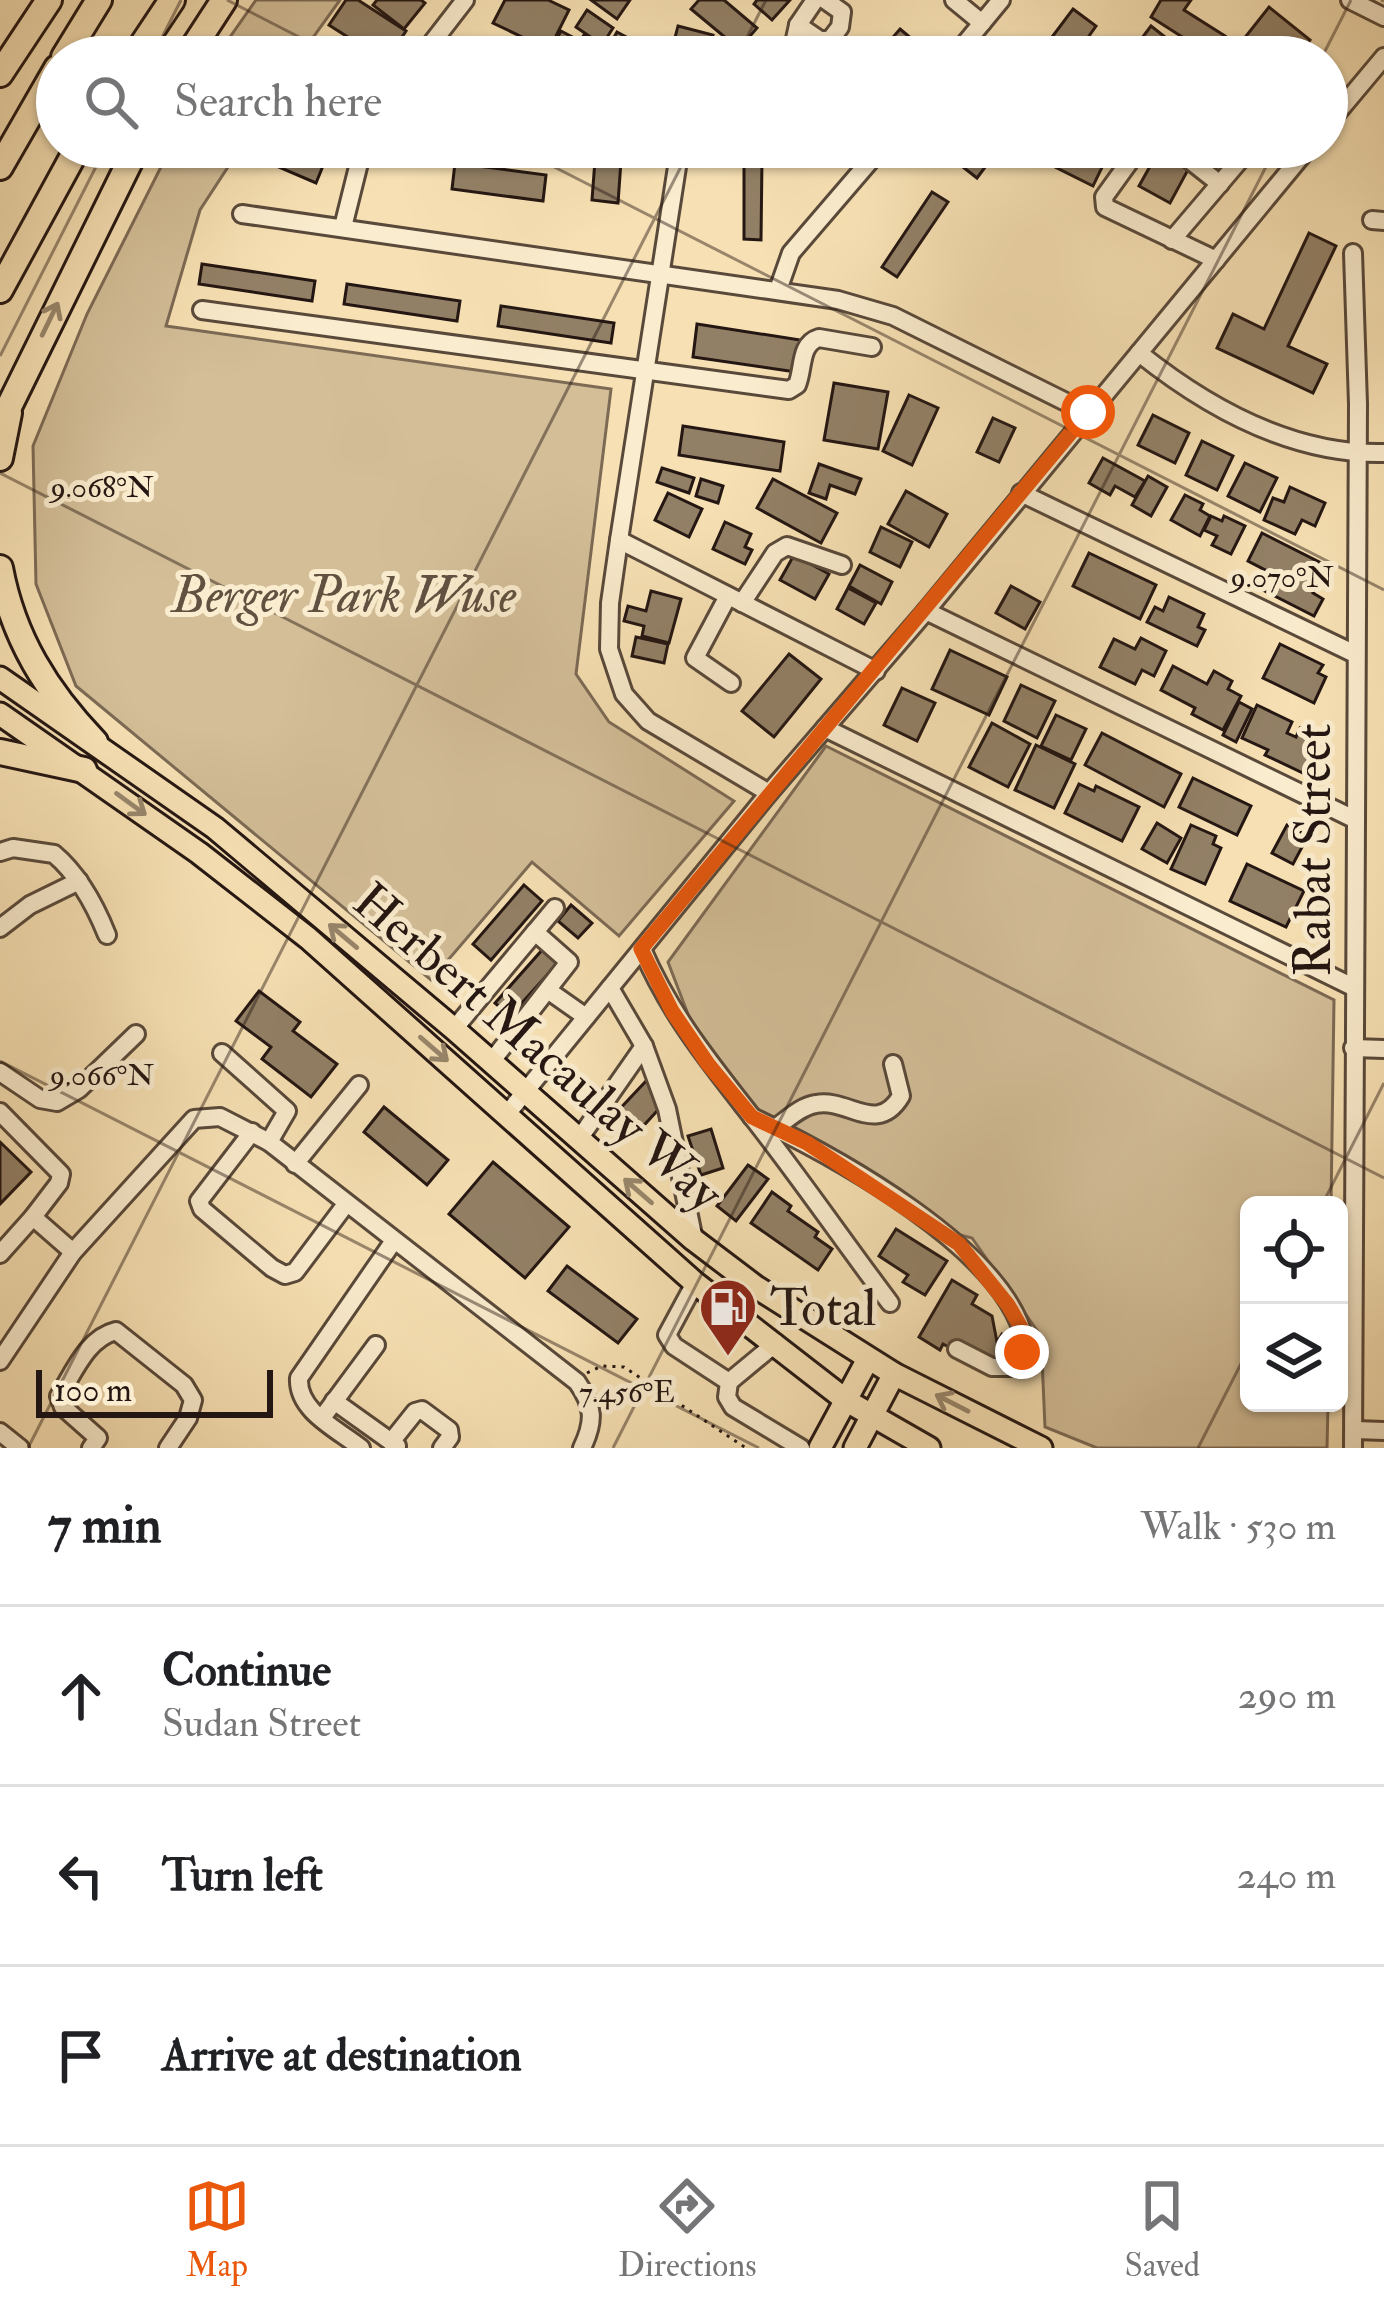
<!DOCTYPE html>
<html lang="en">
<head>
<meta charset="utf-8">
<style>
  :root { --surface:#fff; --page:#f2f2f2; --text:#202124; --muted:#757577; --line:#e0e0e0; --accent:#ea580c }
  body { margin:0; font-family:"IM FELL Double Pica",serif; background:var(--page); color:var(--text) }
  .controls { position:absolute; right:36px; bottom:36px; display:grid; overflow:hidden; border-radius:18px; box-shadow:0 3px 9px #0004 }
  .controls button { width:108px; height:108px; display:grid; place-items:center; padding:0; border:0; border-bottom:3px solid var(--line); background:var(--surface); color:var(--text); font:60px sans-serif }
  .scale { position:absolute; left:36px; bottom:30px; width:237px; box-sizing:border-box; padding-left:12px; border:6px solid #241612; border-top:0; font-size:33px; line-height:42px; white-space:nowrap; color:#241612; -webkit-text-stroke:9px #faecce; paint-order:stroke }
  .stop { position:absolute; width:36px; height:36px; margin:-27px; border:9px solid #ea580c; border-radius:50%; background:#fff }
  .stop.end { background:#ea580c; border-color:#fff; box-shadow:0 3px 12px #0008 }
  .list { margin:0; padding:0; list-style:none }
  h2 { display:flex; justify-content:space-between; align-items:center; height:156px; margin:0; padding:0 48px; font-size:51px }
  h2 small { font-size:39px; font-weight:400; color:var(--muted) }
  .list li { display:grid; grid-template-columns:78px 1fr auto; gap:36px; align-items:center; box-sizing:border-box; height:180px; padding:0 48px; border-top:3px solid var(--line) }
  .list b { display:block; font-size:45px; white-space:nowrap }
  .list p { margin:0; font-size:39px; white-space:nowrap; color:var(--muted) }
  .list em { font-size:39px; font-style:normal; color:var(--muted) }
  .icon { flex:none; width:66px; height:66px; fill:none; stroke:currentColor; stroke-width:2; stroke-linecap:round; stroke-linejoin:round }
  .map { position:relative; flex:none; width:1384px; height:1448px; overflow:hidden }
  .search { position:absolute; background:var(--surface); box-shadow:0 3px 9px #0004; left:36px; right:36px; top:36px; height:132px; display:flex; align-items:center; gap:30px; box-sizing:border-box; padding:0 42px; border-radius:66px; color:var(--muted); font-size:45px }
  .sheet { height:696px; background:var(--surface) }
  nav { display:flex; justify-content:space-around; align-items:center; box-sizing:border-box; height:168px; border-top:3px solid var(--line); background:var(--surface); font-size:33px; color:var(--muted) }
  nav a { display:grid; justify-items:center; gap:6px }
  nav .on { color:var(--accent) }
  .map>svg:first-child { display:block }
  .green { fill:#d3be98; stroke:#7c6a55; stroke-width:3 }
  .building { fill:#928066; stroke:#241612; stroke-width:3 }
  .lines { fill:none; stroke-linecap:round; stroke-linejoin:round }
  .minor-casing { stroke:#59493a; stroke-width:22 }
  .major-casing { stroke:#241612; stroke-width:27 }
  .highway-casing { stroke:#241612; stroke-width:30 }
  .path { stroke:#241612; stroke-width:3; stroke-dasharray:3 6; stroke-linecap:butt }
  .minor { stroke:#faecce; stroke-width:16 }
  .major { stroke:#f7e1b4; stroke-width:21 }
  .highway { stroke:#f7e1b4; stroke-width:24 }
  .oneway { stroke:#98866b }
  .route { stroke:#ea580c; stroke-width:15 }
  .ticks { fill:none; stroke:#241612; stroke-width:3; stroke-opacity:0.45 }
  .labels { text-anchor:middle; stroke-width:10; stroke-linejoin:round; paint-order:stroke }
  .park-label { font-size:51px; font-style:italic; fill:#615141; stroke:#faecce }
  .street-label { font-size:51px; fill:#241612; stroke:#faecce }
  .poi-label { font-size:51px; fill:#241612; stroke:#faecce; text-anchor:start }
  .ticks-label { font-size:30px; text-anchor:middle; fill:#241612; stroke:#faecce; stroke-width:10; stroke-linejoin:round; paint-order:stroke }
</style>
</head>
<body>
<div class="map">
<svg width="1384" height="1448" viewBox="0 0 1384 1448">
  <rect width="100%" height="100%" fill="#f7e1b4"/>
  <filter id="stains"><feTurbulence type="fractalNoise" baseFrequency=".00167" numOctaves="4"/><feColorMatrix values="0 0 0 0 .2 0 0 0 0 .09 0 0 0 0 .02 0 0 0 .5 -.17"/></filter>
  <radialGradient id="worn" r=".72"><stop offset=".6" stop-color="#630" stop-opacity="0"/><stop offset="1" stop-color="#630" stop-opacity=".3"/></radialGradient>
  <!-- green -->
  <g class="green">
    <path d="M256 0H340L299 57H216Z"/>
    <path d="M171 147H241L200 210 166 326 611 389 576 674 609 722 734 801 619 936 532 862 431 980 76 686 36 584 33 446 87 314Z"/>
    <path d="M826 746 1334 1000 1331 1205H1249V1403H1328L1327 1448H1097L1045 1427 1041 1336 972 1238 953 1233 762 1120 694 1030 668 962Z"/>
  </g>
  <!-- building -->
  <g class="building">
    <path d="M346 0H358L406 31 389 57H379L329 25Z"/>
    <path d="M377 0H421L425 3 404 29 373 5Z"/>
    <path d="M505 0H548L569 10 549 50 493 23Z"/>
    <path d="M591 0H630L617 19Z"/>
    <path d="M699 0H724L757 28 739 49 691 9Z"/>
    <path d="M757 0H790L772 20 754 4Z"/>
    <path d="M1161 0H1191L1184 10 1225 36 1212 56 1151 17Z"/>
    <path d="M1269 7 1310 40 1298 57H1248L1250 54 1239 45Z"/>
    <path d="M1073 9 1096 26 1074 57H1037Z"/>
    <path d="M587 10 613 28 602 45 576 27Z"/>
    <path d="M678 26 713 35 708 57H670Z"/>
    <path d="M1151 26 1184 52 1180 57H1150L1136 46Z"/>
    <path d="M900 29 919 45 908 57H876Z"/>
    <path d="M561 31 580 41 584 35 606 47 601 56 588 49 584 56 556 40Z"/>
    <path d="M617 32 632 40 622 57H608L604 55Z"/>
    <path d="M257 147H320L329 151 316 183 253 156Z"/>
    <path d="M596 147H622L618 203 592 200Z"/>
    <path d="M964 147H1000L977 178 954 160Z"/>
    <path d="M1062 147H1118L1129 152 1120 169 1105 161 1093 186 1055 167Z"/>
    <path d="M1158 152 1189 168 1170 203 1139 186Z"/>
    <path d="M744 159H762L761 240 744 239Z"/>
    <path d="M455 163 546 175 543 201 452 189Z"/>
    <path d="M932 192 948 202 897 277 882 267Z"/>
    <path d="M1309 233 1336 246 1288 346 1327 364 1313 393 1217 348 1233 314 1264 329Z"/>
    <path d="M202 264 315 281 312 301 199 284Z"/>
    <path d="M347 284 460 301 457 321 344 304Z"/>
    <path d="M501 306 614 323 611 343 498 326Z"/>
    <path d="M697 324 800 340 796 372 693 357Z"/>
    <path d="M834 383 888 392 878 449 824 440Z"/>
    <path d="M909 395 938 408 912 465 883 451Z"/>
    <path d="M1153 415 1189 433 1175 463 1138 445Z"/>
    <path d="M993 418 1015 428 999 462 977 452Z"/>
    <path d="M683 426 784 442 780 471 679 455Z"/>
    <path d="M1202 441 1233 456 1217 490 1186 475Z"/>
    <path d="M1103 458 1145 481 1135 497 1115 486 1110 495 1089 483Z"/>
    <path d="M1245 463 1277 478 1260 512 1228 496Z"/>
    <path d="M819 464 861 479 855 494 830 485 826 499 809 493Z"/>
    <path d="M662 468 694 478 689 493 657 482Z"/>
    <path d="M1148 476 1167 487 1151 516 1132 505Z"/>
    <path d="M701 479 723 486 718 503 696 496Z"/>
    <path d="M773 479 837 513 821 543 757 508Z"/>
    <path d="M1290 487 1325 503 1315 526 1302 520 1295 534 1264 520 1273 498 1284 502Z"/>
    <path d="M906 491 947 514 929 547 888 524Z"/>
    <path d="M668 493 702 509 689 537 655 520Z"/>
    <path d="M1185 495 1203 504 1200 510 1210 516 1200 536 1171 520Z"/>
    <path d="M1211 516 1222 521 1224 516 1245 526 1231 554 1212 545 1217 536 1204 530Z"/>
    <path d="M725 522 751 534 745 547 752 550 745 564 713 549Z"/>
    <path d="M881 527 912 542 900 567 870 552Z"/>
    <path d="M1262 533 1327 566 1313 593 1323 599 1314 616 1259 588 1264 579 1270 581 1273 574 1248 561Z"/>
    <path d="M1089 553 1156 585 1140 619 1073 586Z"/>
    <path d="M794 555 829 574 815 599 780 580Z"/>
    <path d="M860 565 892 582 881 604 849 586Z"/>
    <path d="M1011 586 1040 602 1025 629 996 613Z"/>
    <path d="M848 588 876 603 864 624 837 609Z"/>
    <path d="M651 591 681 599 669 643 642 636 644 626 624 621 628 606 646 611Z"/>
    <path d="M1169 597 1204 614 1198 627 1205 630 1197 646 1147 622 1155 607 1163 611Z"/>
    <path d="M636 637 668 644 664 663 632 656Z"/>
    <path d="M1141 638 1166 651 1154 676 1142 670 1135 684 1100 667 1114 639 1135 649Z"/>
    <path d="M1280 644 1323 665 1318 673 1326 677 1314 703 1263 678Z"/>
    <path d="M950 650 1007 677 989 715 932 689Z"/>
    <path d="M789 654 821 679 774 737 742 711Z"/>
    <path d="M1173 666 1207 684 1214 671 1232 681 1228 689 1241 696 1223 730 1192 714 1195 708 1161 690Z"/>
    <path d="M1021 685 1055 701 1037 738 1004 721Z"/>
    <path d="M902 688 935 703 917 741 884 725Z"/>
    <path d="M1239 702 1252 709 1236 742 1223 735Z"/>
    <path d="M1257 705 1292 722 1287 733 1296 737 1300 728 1322 739 1305 774 1265 755 1268 750 1242 738Z"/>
    <path d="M1056 715 1086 729 1071 760 1041 746Z"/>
    <path d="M992 723 1030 744 1008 787 969 767Z"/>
    <path d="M1102 733 1181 774 1164 807 1085 765Z"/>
    <path d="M1036 745 1075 764 1054 808 1015 790Z"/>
    <path d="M1193 778 1251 806 1237 835 1179 807Z"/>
    <path d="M1079 784 1094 791 1096 786 1139 807 1122 841 1065 813Z"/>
    <path d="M1157 823 1181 838 1167 863 1142 849Z"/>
    <path d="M1191 825 1216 836 1213 844 1221 848 1205 884 1171 869Z"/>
    <path d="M1287 825 1308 836 1293 864 1272 853Z"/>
    <path d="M1247 864 1304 891 1286 927 1230 901Z"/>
    <path d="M524 885 542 901 491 960 473 944Z"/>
    <path d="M571 905 592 923 578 938 558 921Z"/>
    <path d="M543 949 558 963 510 1016 495 1003Z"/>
    <path d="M259 991 300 1022 293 1031 337 1064 311 1097 262 1059 271 1047 236 1021Z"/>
    <path d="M648 1079 668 1099 635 1135 614 1115Z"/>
    <path d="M384 1107 448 1160 427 1185 364 1132Z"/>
    <path d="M711 1129 723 1168 701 1175 688 1136Z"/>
    <path d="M0 1142 31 1172 0 1204Z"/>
    <path d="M493 1162 569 1227 525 1278 449 1214Z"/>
    <path d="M748 1165 768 1179 736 1221 717 1206Z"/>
    <path d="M772 1192 791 1206 788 1211 818 1232 815 1237 832 1249 818 1270 751 1223Z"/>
    <path d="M896 1229 947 1261 925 1295 903 1282 908 1275 879 1256Z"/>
    <path d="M567 1266 637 1319 618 1343 548 1291Z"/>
    <path d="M952 1280 977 1295 972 1304 992 1316 997 1342 1002 1334 1009 1338 1012 1344 1003 1363 959 1341 954 1350 943 1344 940 1350 919 1337Z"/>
  </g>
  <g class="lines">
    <!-- minor casing -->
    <g class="minor-casing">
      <g id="minor">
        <path d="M954 0 982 23"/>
        <path d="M1350 0 1384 17"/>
        <path d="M798 25 820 40H830L840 27 842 12 825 0"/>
        <path d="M421 57 465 0"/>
        <path d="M791 57 798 25 815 0"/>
        <path d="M954 57 1001 0"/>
        <path d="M1327 125 1384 57"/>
        <path d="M1140 147 1104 197 1105 207 1216 260"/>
        <path d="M1173 147 1220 184"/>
        <path d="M677 167 619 540 610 603 609 649 624 694 648 721 769 793"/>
        <path d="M242 214 838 300 893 316 1088 413"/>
        <path d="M1372 220 1384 221"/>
        <path d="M343 227 363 147"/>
        <path d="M1172 240 1251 147"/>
        <path d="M778 290 791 253 882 147"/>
        <path d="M202 310 789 390 797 385C804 369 799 344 819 338L872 347"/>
        <path d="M1139 353C1209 409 1292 455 1384 453"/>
        <path d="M1021 493 1355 654"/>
        <path d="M619 540 876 671"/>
        <path d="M728 596 695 658 731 683"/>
        <path d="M742 603 775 553 787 546 842 565"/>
        <path d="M926 611 1354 819"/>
        <path d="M825 728 1353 987"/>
        <path d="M0 852 13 848 54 854C79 875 95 905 107 935"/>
        <path d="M0 928 30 905 79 881"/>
        <path d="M535 932 555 908"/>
        <path d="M642 949C670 1014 710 1063 753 1118 800 1178 844 1242 890 1303"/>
        <path d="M610 988 644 1046 667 1109 694 1240"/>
        <path d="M549 991 586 1017"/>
        <path d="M454 1029 535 932 569 962 491 1062"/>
        <path d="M1353 1048 1384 1049"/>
        <path d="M222 1053 287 1111 269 1142"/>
        <path d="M0 1072 40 1099 57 1102 79 1089 136 1034"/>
        <path d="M0 1112 61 1174 59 1183 33 1217 73 1252"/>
        <path d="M507 1114 769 793 926 611 1309 147"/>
        <path d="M752 1117C832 1155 1007 1249 1025 1342L1011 1367H992L957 1349"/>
        <path d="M775 1128C787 1120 801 1106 816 1104 849 1098 877 1136 901 1096L893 1064"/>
        <path d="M252 1132 199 1201 202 1209 272 1268 285 1275 295 1272 346 1204"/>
        <path d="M579 1139 644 1046"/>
        <path d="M295 1164 359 1085"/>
        <path d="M0 1254 33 1217"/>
        <path d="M695 1283 667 1335 674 1346 729 1382 727 1397 733 1407 801 1448"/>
        <path d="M0 1361 73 1252 194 1119 220 1117 269 1142 577 1382C594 1406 595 1421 582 1448"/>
        <path d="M729 1382 776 1343"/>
        <path d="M334 1401 397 1446"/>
        <path d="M322 1418 376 1345"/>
        <path d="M1355 1430 1384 1431"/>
        <path d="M0 1432 20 1448"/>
        <path d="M391 1442 415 1412 422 1410 449 1430 450 1437 442 1448"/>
        <path d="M91 1448 98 1438 63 1407 59 1396C74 1372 87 1338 116 1331L184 1385 193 1400 188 1418 168 1448"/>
        <path d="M361 1448C337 1429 297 1411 299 1378L393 1242"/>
        <path d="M1353 1448 1358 404 1353 253"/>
      </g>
    </g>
    <!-- major casing -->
    <g class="major-casing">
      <g id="major">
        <path d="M0 678 215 828 454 1029 694 1240 756 1287 894 1374 1041 1448"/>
        <path d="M0 714 199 853 308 938 695 1283 847 1401 929 1448"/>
        <path d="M820 1448 868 1359"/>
        <path d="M855 1448 894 1374"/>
      </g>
    </g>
    <!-- highway casing -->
    <g class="highway-casing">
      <g id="highway">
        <path d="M64 57 99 0"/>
        <path d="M134 57 172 0"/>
        <path d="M187 57 224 0"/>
        <path d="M0 74 49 0"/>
        <path d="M0 167 57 68"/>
        <path d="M0 290 78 147"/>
        <path d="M0 425 137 147"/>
        <path d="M0 458 9 413"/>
        <path d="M0 568C13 638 47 692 95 742"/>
        <path d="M0 752 84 770"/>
      </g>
    </g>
    <!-- path -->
    <path class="path" d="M587 1373 602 1366 624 1367 746 1448"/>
    <!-- minor -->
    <use href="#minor" class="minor"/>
    <!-- major -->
    <use href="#major" class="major"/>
    <!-- highway -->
    <use href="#highway" class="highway"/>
  </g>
  <!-- one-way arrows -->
  <defs><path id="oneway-shaft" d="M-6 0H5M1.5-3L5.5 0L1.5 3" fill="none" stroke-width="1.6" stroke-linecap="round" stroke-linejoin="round" transform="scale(3)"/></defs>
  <g class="oneway">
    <use href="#oneway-shaft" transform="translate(50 319) rotate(-64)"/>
    <use href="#oneway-shaft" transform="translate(131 804) rotate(36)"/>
    <use href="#oneway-shaft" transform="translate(343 936) rotate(-140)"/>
    <use href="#oneway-shaft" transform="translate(434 1049) rotate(41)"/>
    <use href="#oneway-shaft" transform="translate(638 1191) rotate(-139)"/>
    <use href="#oneway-shaft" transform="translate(952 1403) rotate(-153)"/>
  </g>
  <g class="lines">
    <!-- route -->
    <path class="route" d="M1022 1352 1023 1331 1008 1305 959 1244 807 1143 752 1117 708 1064 672 1011 641 949 1088 412"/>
  </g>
  <!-- ticks -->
  <path class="ticks" d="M227 0 338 57M1381 0 1384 1M152 57 181 0M737 57 766 0M1322 57 1351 0M515 147 1384 590M0 356 106 147M0 473 1384 1178M0 1061 759 1448M1322 1205 1384 1083M28 1448 691 147M613 1448 1276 147M1198 1448 1249 1348"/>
  <!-- icons -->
  <defs>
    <g id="fuel-pin" transform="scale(3)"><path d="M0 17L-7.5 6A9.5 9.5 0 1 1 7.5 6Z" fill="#8f2418" stroke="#faecce"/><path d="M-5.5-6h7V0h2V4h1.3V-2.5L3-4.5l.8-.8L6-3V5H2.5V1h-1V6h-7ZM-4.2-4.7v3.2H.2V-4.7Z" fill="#fff"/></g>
  </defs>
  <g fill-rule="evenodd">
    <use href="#fuel-pin" x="728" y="1307"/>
  </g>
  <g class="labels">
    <!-- park labels -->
    <g class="park-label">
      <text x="344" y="612">Berger Park Wuse</text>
    </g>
    <!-- street labels -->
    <g class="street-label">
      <text transform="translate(1312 850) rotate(-90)" y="18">Rabat Street</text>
      <text transform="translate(539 1046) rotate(41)" y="18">Herbert Macaulay Way</text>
    </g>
    <!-- poi labels -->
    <g class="poi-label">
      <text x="770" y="1325">Total</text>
    </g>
  </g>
  <g class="ticks-label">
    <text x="102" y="497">9.068°N</text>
    <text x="1282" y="587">9.070°N</text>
    <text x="102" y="1085">9.066°N</text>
    <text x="627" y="1402">7.456°E</text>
  </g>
  <rect width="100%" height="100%" filter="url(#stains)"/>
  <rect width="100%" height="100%" fill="url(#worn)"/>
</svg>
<div class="controls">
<button><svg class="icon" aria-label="locate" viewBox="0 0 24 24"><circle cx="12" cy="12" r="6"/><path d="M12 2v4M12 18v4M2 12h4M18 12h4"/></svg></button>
<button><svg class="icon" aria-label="layers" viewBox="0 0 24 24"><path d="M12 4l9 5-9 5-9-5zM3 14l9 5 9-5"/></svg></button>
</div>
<div class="scale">100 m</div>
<div class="stop" style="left:1088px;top:412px"></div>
<div class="stop end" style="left:1022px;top:1352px"></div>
<div class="search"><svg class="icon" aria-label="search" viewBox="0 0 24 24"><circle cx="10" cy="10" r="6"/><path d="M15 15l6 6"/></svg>Search here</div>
</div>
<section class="sheet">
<h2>7 min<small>Walk · 530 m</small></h2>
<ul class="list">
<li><svg class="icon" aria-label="ahead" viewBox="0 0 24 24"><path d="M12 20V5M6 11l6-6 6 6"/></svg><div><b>Continue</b><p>Sudan Street</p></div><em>290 m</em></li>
<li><svg class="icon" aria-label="left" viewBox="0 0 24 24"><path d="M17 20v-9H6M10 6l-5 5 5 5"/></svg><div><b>Turn left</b></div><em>240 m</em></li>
<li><svg class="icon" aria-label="arrive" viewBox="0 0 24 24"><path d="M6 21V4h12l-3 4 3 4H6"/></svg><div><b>Arrive at destination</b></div></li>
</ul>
</section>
<nav>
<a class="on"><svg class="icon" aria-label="map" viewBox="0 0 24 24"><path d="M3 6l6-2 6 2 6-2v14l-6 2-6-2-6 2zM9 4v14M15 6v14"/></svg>Map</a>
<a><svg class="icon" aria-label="directions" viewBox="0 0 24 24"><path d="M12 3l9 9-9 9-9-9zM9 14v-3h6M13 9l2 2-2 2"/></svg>Directions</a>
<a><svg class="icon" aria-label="saved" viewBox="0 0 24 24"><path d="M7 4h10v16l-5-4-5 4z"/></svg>Saved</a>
</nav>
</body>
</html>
